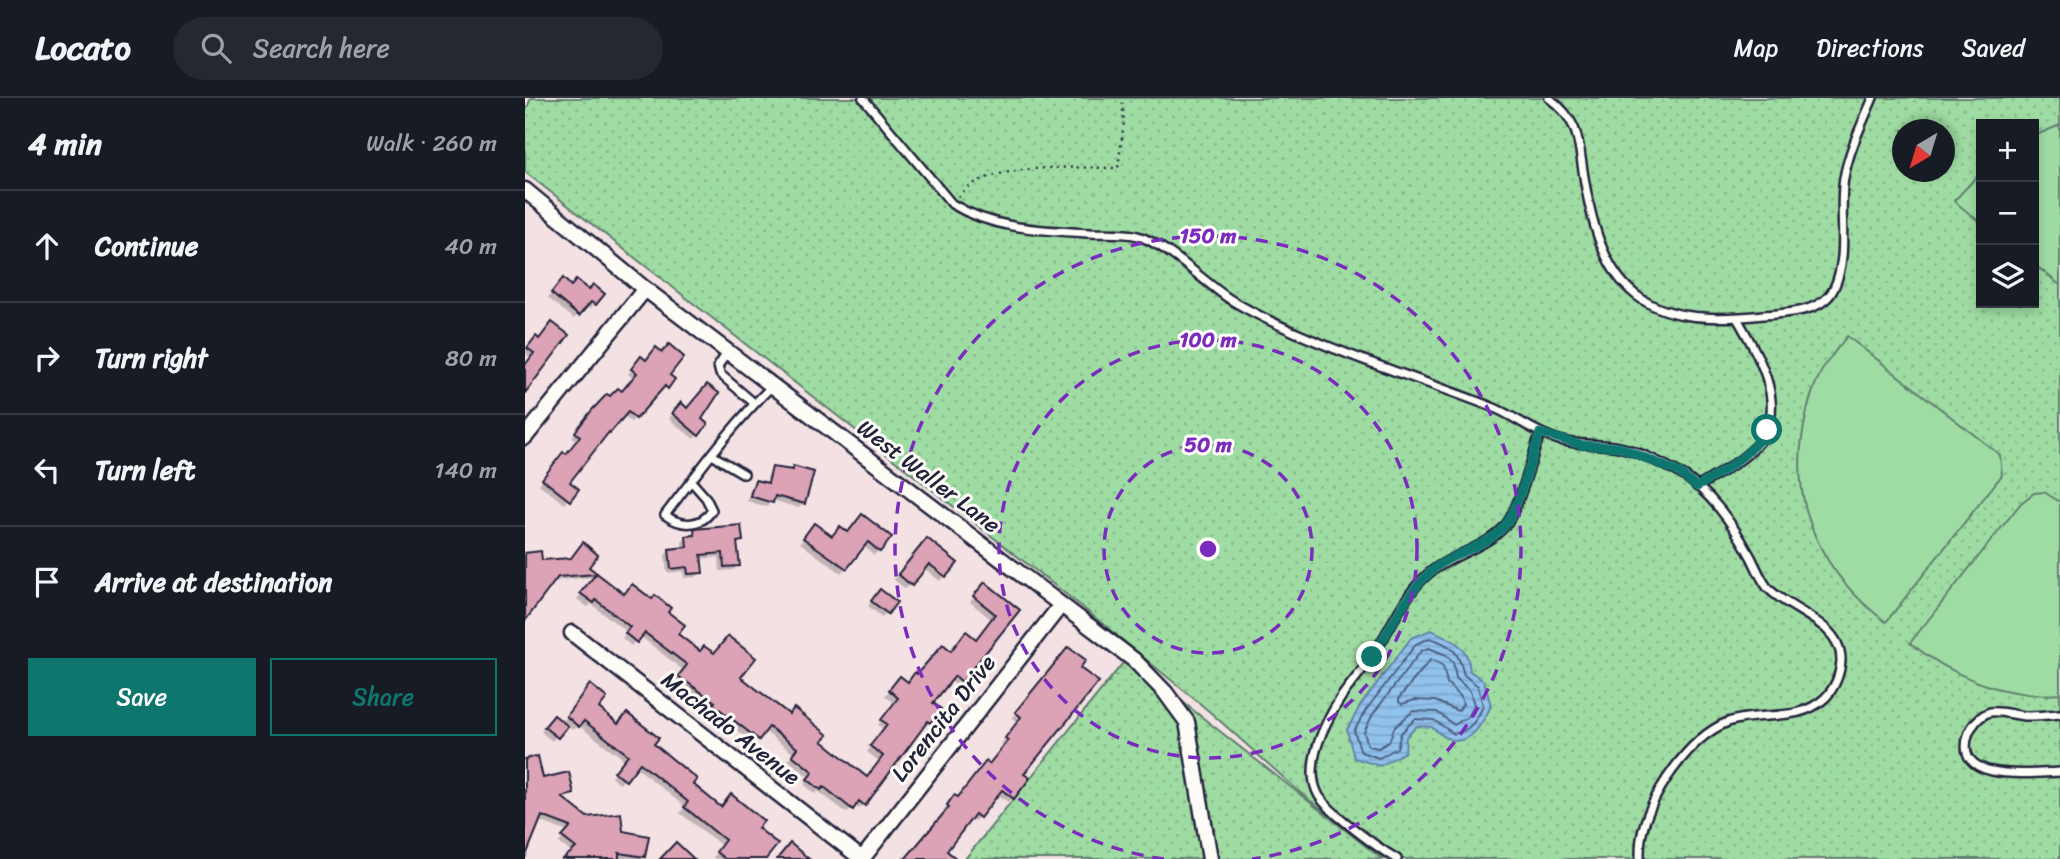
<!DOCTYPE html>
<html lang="en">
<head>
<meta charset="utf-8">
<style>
  :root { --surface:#171b24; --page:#242831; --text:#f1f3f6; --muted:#9ea1a6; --line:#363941; --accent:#0f766e }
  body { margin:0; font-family:Sriracha,sans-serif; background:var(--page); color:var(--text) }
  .controls { position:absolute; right:21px; top:21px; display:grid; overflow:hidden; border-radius:0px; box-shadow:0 4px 10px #0003 }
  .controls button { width:63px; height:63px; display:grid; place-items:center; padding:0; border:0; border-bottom:2px solid var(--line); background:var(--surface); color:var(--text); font:35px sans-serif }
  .compass { position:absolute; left:1367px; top:21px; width:63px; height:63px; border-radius:50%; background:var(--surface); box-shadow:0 4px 10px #0003; rotate:218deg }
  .stop { position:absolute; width:21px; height:21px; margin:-16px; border:5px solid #0f766e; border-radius:50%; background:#fff }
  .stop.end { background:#0f766e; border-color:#fff; box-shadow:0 2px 7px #0008 }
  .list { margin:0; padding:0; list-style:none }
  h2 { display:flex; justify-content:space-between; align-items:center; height:91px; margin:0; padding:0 28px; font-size:30px }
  h2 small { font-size:23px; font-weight:400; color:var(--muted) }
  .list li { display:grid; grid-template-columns:46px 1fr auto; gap:21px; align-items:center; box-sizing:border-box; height:112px; padding:0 28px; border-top:2px solid var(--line) }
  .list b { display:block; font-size:26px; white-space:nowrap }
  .list em { font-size:23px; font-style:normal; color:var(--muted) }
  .actions { display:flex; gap:14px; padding:21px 28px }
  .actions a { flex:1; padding:16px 0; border:2px solid var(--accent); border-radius:0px; text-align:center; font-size:24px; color:var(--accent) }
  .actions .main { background:var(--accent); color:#fff }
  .icon { flex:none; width:38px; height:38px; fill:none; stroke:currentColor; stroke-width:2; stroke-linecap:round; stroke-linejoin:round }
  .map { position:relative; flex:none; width:1535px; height:761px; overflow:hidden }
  header { display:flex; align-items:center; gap:42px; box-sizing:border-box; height:98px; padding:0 35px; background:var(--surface); border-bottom:2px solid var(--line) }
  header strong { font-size:33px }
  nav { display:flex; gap:38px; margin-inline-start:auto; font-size:24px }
  .search { width:490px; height:63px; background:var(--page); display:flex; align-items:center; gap:18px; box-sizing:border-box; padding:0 24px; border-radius:38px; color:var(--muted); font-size:26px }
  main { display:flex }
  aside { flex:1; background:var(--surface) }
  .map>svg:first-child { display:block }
  .grass { fill:url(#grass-dots); stroke:#607f6f; stroke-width:2; fill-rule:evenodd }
  .pitch { fill:#9fdca3; stroke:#607f6f; stroke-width:2 }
  .water { fill:url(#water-rules); stroke:#6582a6; stroke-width:2 }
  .shadow { fill:#0003 }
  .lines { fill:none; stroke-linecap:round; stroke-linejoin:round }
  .shore { stroke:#4e6282; stroke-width:2 }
  .building { fill:#dba3b5; stroke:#22223b; stroke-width:2 }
  .service-casing { stroke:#22223b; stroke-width:12 }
  .minor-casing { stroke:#22223b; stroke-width:19 }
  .path { stroke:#22223b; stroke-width:2.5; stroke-dasharray:2 5; stroke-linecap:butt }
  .service { stroke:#fdfcf7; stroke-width:7 }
  .minor { stroke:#fdfcf7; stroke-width:14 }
  .route { stroke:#0f766e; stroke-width:9 }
  .ring { fill:none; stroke:#7b2cbf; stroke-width:3.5; stroke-dasharray:12 9 }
  .labels { text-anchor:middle; stroke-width:6; stroke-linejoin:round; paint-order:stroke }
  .street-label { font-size:23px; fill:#22223b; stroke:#fdfcf7 }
  .centre { fill:#7b2cbf; stroke:#fdfcf7; stroke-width:3.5 }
  .ring-label { font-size:21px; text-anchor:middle; font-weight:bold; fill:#7b2cbf; stroke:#fdfcf7; stroke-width:6; stroke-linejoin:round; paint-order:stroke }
</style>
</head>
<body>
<header>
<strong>Locato</strong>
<div class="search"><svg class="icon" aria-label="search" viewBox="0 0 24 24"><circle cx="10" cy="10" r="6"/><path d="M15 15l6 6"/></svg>Search here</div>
<nav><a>Map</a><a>Directions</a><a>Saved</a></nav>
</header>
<main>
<aside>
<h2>4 min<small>Walk · 260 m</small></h2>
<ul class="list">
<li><svg class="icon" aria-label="ahead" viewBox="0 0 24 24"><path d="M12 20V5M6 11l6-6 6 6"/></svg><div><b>Continue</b></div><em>40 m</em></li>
<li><svg class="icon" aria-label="right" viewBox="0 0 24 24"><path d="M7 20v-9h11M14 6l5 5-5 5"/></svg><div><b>Turn right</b></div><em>80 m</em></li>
<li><svg class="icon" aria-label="left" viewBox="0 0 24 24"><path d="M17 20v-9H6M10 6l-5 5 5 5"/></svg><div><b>Turn left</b></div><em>140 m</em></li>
<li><svg class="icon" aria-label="arrive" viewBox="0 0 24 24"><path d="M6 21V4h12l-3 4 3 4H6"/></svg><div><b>Arrive at destination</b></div></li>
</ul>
<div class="actions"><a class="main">Save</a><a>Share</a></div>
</aside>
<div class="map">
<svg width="1535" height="761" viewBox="0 0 1535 761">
  <defs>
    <pattern id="grass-dots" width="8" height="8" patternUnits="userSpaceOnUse" patternTransform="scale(1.75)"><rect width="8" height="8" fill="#9fdca3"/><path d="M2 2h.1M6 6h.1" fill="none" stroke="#89bc8d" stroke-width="1.8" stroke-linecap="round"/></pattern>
    <pattern id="water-rules" width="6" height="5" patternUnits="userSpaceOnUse" patternTransform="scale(1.75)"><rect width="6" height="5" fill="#91c2ed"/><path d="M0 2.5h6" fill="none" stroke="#7da6cc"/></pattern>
  </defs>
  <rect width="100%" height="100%" fill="#f3e1e3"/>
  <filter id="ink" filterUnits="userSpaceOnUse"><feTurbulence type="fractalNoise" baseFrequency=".0143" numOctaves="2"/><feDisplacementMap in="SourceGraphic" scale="14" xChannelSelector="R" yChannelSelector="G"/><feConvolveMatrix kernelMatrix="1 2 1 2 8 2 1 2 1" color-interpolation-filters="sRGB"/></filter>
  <g filter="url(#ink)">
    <!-- grass -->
    <g class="grass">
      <path d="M6 0H1535V759L1534 761H859L778 697 685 614 556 508 0 74V15ZM1456 26H1509V205H1456ZM1378 32H1420V74H1378Z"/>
      <path d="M602 560 857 761H440Z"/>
    </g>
    <!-- pitch -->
    <g class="pitch">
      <path d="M1535 27V187L1509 166V38Z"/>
      <path d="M1456 74V125L1429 103Z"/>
      <path d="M1322 238 1475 357 1477 377 1361 524C1298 477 1263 408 1279 328 1282 310 1288 289 1297 272 1304 260 1314 249 1322 238Z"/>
      <path d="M1519 394 1535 404V596C1478 601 1429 579 1385 545L1496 405 1509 395Z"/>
    </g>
    <!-- water -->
    <path class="water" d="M906 532C928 542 943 546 945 573L959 583 966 608C952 637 936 657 907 629L892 628 881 639 880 654 855 668 829 660 822 632 835 608 886 540Z"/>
    <!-- shadow -->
    <g class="shadow">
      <path d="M33 187 63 194 78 196 65 211 61 207 49 221 23 200Z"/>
      <path d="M14 242 0 292V268L6 261 0 254 7 245Z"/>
      <path d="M112 265 142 277 148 281 106 324 98 317 42 384 43 401 39 406 14 386 34 361 40 358 52 343 47 339 63 319 85 301 97 295 109 281 103 276Z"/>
      <path d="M151 311 175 322 173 336 169 341 144 321Z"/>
      <path d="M269 370 279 405 274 410 247 402 242 409 222 403 226 388 230 384 241 386 243 376 248 371 266 374Z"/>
      <path d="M337 419 354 452 349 457 338 448 316 475 275 445 285 432 306 440 323 436Z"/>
      <path d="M170 433 216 443 211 448 213 467 208 472 195 473 194 459 175 461 176 474 171 479 159 480 158 473 142 475 140 457 145 452 157 451V444Z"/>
      <path d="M398 447 430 465 415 483 399 470 381 491 369 482Z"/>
      <path d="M0 457 15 464 61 469 98 498 140 514 151 536 175 555 214 580 342 680 355 664 342 654 359 631 353 627 370 605 360 598 370 585 382 586 425 555 450 543 467 522 445 504 456 491 493 512 436 583 431 587 424 582 406 606 404 624 398 627 338 707 334 711 329 707 322 715 293 693 290 696 279 686 284 679 263 662 269 656 239 633 228 645 185 611 186 609 150 583 158 572 115 538 106 548 97 540 102 534 66 506 63 509 52 501 69 479 28 483 0 520Z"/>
      <path d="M351 498 361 515 357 519 343 508Z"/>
      <path d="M539 556 488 700 483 704 472 696 450 723 445 720 419 753 420 761H376L379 758 382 760 420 714 418 712 425 704 432 701 479 648 476 646 493 624 487 620Z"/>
      <path d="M60 593 71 611 93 628 127 646 165 686 195 710 231 730 239 761H190L188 759 197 748 155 715 160 709 110 668 95 686 86 679 100 662 53 627 49 632 41 627 27 643 16 634 25 623 37 625Z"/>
      <path d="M0 662 17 682 47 696 38 701 61 721 96 735 119 758 116 761H41L47 755 34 745 43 734 14 723 0 755Z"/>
    </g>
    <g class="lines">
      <!-- shore -->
      <g class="shore">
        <path d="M905 540C929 548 933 553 939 577L953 588 958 608C952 622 945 633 929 636L909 622 890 621 876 635 872 650 854 660 836 654 829 633 841 612 891 546Z"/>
        <path d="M904 550 921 557 928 564 931 580 945 593 949 607 944 618 929 627 912 614 888 613 869 630 864 644 853 650 843 648 839 634 848 616 896 553Z"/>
        <path d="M906 561 918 568 922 585 936 599 938 606 933 613 910 603 890 602 877 606 874 604V600Z"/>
      </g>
    </g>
    <!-- building -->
    <g class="building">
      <path d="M38 180 46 188 51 182 64 192 68 186 80 196 71 207 66 204 54 218 26 195Z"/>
      <path d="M27 224 44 237 0 295V267L9 255 2 250 11 238 14 241Z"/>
      <path d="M144 246 159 259 145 277 150 281 143 291 140 288 111 321 103 314 85 335 84 334 45 384 54 391 45 403 17 381 38 354 41 356 55 338 50 334 67 312 82 296 85 298 93 290 97 293 112 275 106 271 116 258 121 262 131 249 137 254Z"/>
      <path d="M182 286 194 295 177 321 183 326 174 338 147 315 156 304 162 310Z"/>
      <path d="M268 368 289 374 280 406 250 398 248 405 225 398 230 382 243 385 247 369 268 372Z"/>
      <path d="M337 416 367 439 355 454 343 444 322 471 278 440 289 425 307 438 315 428 323 434Z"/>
      <path d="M216 427 218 443 212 444 215 468 199 469 198 455 176 457 178 475 163 476 162 469 146 471 144 451 162 449 161 438 170 437 169 431Z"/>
      <path d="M402 440 433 465 421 479 404 466 387 488 373 476Z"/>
      <path d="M58 444 73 457 64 469 99 496 107 486 127 501 130 497 146 510 143 514 160 527 153 536 175 553 179 548 189 555 203 538 231 560 216 579 264 616 269 610 284 622 303 637 297 643 342 679 358 658 345 648 362 626 356 622 373 600 364 592 375 578 383 584 390 574 392 576 418 546 426 553 441 533 451 541 470 516 448 498 460 484 495 512 437 584 430 578 408 605 416 611 405 625 403 623 340 708 334 703 328 712 299 689 296 692 282 681 288 674 267 657 272 650 244 629 234 642 188 606 190 604 153 578 162 567 120 535 112 545 100 535 105 529 71 502 69 505 55 495 71 476 33 479 0 523V455L16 453 17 462 46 460Z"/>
      <path d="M355 491 372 504 363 516 346 503Z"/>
      <path d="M543 549 561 562 555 570 574 584 499 676 505 680 489 701 477 692 455 720 450 716 422 753 432 761H380L424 709 422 707 429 697 433 699 461 663 464 666 483 642 480 640 496 619 490 614Z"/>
      <path d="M65 586 82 600 74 610 93 626 102 615 134 640 129 646 172 681 168 686 196 709 206 696 239 723 233 730 253 746 241 761H200L191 754 200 742 159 709 163 704 115 665 101 683 89 674 103 657 59 623 54 629 41 618Z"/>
      <path d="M29 617 43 628 33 640 19 629Z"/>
      <path d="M13 658 18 680 44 674 49 696 37 699 62 719 96 715 98 733 124 738 120 759 94 755V761H38L51 750 37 739 46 729 17 718 0 760V661Z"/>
      <path d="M151 744 169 761H135Z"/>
      <path d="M265 745 284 761H252Z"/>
    </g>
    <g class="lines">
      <!-- service casing -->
      <g class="service-casing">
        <g id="service">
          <path d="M338 0 427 106C470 132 517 132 565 135 580 136 599 134 613 138 642 147 677 182 703 200 725 214 751 226 776 237 838 264 903 284 967 309 990 318 1009 335 1034 342 1054 348 1074 345 1094 349 1113 353 1134 364 1151 373 1185 392 1208 426 1226 459 1231 469 1236 481 1242 489 1264 514 1317 524 1316 563 1315 577 1309 591 1300 600 1272 626 1236 612 1203 624 1164 639 1122 700 1116 741 1115 747 1115 754 1115 761"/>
          <path d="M1024 0C1055 23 1053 43 1059 79 1078 197 1119 230 1238 217 1261 215 1298 215 1309 190 1325 156 1313 115 1319 80 1324 52 1337 26 1348 0"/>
          <path d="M202 255 193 268 195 276 229 305"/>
          <path d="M187 357 219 376"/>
          <path d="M166 383 181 400 187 412C176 430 155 428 140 417 174 373 207 327 247 288"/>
          <path d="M1172 389C1192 377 1214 365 1230 349 1267 312 1233 257 1212 220"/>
          <path d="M1535 616C1524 617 1513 618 1503 618 1491 618 1476 612 1465 614 1455 617 1446 628 1443 637 1428 686 1508 675 1535 674"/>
          <path d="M872 761C855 751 840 740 824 727 814 719 802 710 794 698 777 668 800 624 817 598 826 585 837 573 846 560 865 533 877 499 902 477 924 457 961 450 979 429 993 414 1008 357 1015 335"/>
        </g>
      </g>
      <!-- minor casing -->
      <g class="minor-casing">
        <g id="minor">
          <path d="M0 92 120 191 609 562 640 594 662 624 685 761"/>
          <path d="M0 339 120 191"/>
          <path d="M47 535 337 761"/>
          <path d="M337 761 536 507"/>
        </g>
      </g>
      <!-- path -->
      <path class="path" d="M433 99C459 63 552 70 593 70L599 24 597 0"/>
      <!-- service -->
      <use href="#service" class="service"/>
      <!-- minor -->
      <use href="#minor" class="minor"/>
    </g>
  </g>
  <g class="lines" filter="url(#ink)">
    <!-- route -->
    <path class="route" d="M847 559C869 526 883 488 917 465 936 453 962 447 978 430 992 416 1008 356 1015 335L1056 347 1095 349 1153 374 1172 389C1199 373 1224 358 1242 332"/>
  </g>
  <!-- distance rings -->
  <g class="ring">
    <circle cx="683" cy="451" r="104"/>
    <circle cx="683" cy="451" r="209"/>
    <path d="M639 761A313 313 0 1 1 727 761"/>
  </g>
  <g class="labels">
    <!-- street labels -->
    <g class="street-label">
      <text transform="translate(404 378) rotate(37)" y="8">West Waller Lane</text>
      <text transform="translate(418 620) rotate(-52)" y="8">Lorencita Drive</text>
      <text transform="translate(206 630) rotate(38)" y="8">Machado Avenue</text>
    </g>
  </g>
  <circle cx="683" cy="451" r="10" class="centre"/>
  <g class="ring-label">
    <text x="683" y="145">150 m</text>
    <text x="683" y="249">100 m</text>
    <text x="683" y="354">50 m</text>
  </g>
</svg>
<div class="controls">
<button>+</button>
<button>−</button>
<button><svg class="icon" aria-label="layers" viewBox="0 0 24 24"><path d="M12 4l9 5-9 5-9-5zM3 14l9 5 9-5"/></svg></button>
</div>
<svg class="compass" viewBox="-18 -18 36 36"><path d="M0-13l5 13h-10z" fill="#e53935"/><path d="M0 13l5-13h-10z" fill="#9ea1a6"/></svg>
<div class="stop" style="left:1242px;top:332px"></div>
<div class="stop end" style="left:847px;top:559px"></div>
</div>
</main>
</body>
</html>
